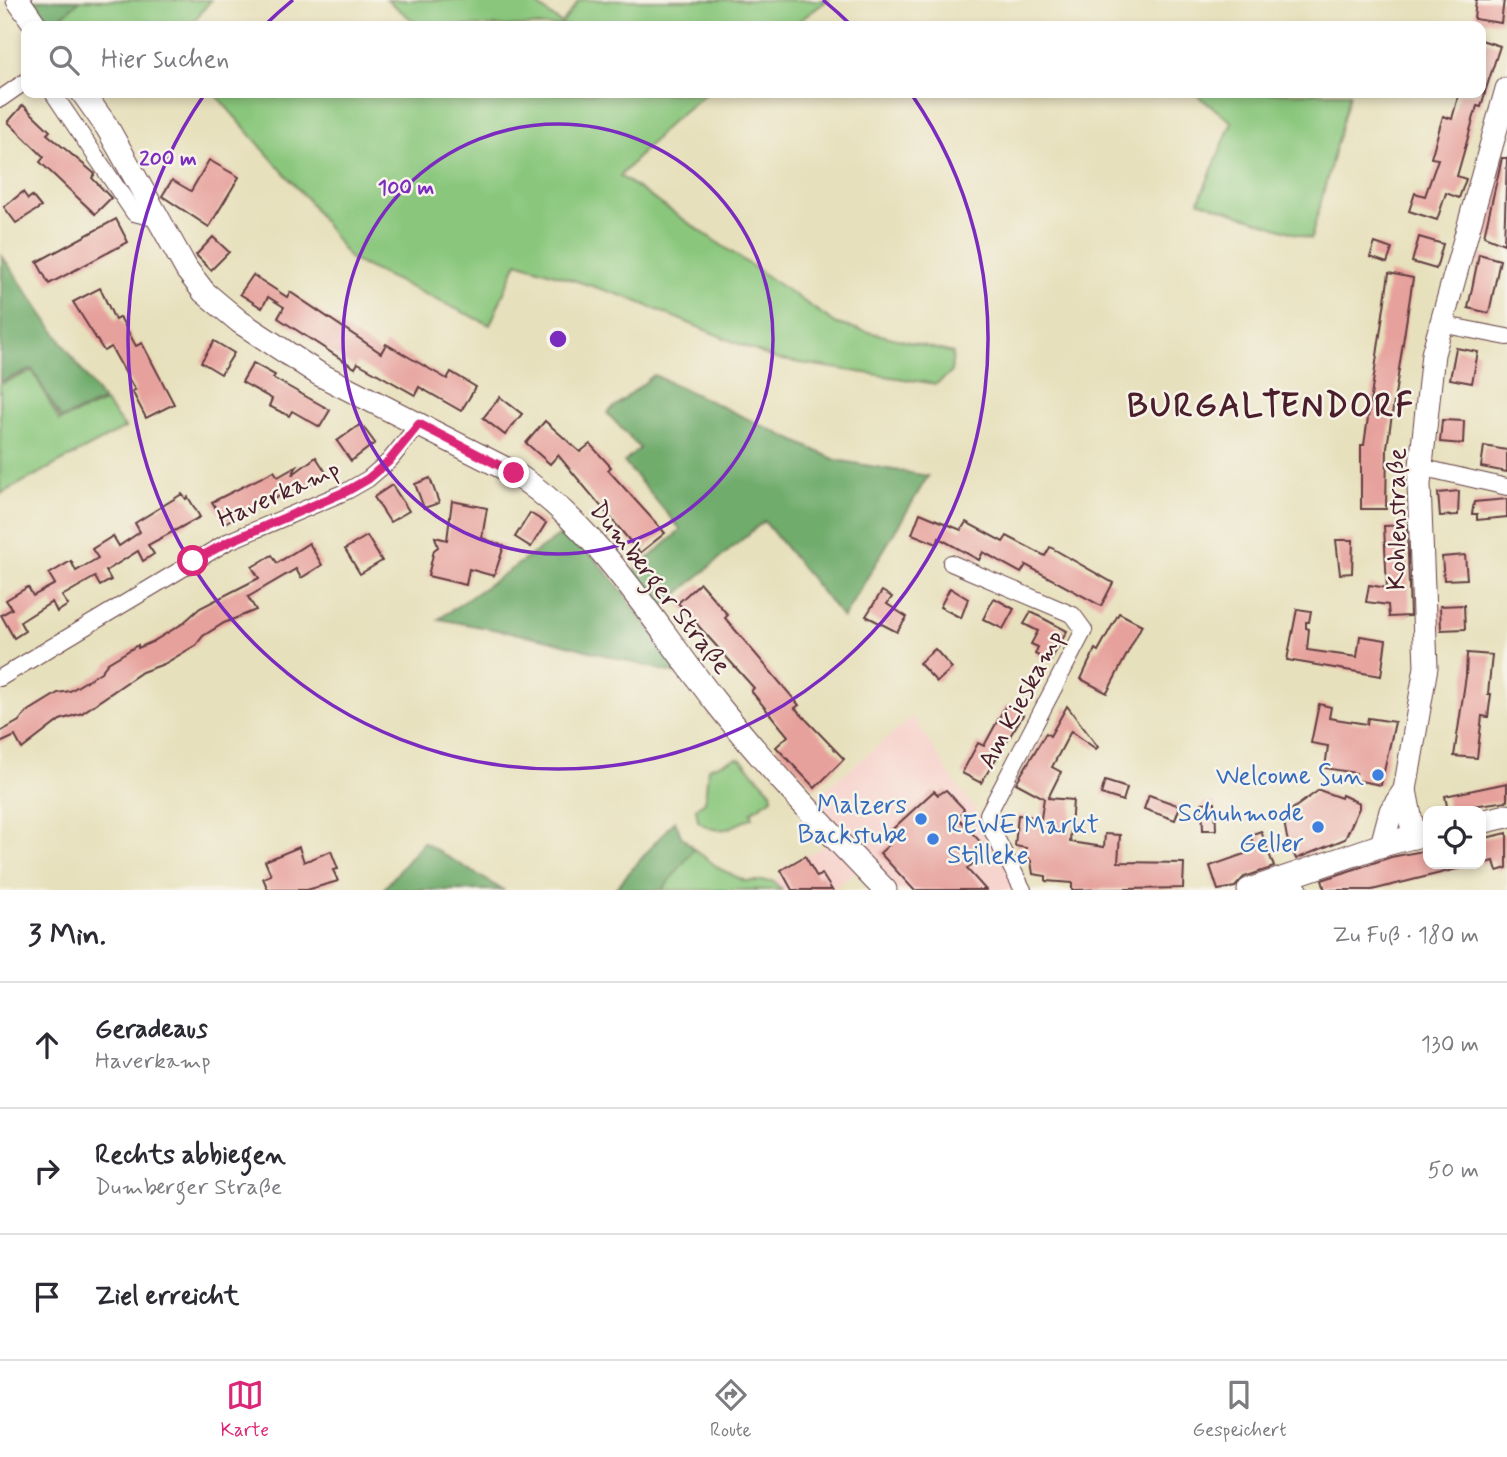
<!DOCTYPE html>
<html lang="de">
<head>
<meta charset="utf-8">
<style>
  :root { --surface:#fff; --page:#f7f7f7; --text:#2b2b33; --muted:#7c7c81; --line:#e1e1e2; --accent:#db2777 }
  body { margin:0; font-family:Mynerve,sans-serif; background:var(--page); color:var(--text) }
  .controls { position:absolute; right:21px; bottom:21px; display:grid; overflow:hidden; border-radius:14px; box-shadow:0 4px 10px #0003 }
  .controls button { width:63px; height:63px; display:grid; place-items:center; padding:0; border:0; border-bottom:2px solid var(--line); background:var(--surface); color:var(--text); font:35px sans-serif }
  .stop { position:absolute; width:21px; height:21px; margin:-16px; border:5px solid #db2777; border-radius:50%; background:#fff }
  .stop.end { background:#db2777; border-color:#fff; box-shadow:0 2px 7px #0008 }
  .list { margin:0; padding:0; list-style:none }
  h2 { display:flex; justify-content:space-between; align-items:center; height:91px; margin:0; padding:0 28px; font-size:30px }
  h2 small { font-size:23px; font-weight:400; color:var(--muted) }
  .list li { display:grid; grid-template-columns:46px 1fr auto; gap:21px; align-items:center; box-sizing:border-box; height:126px; padding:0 28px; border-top:2px solid var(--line) }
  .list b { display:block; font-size:26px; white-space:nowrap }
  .list p { margin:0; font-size:23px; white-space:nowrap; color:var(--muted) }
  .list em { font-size:23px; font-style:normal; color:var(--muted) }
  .icon { flex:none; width:38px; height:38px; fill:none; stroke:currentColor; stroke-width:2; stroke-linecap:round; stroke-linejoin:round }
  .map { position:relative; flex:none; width:1507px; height:890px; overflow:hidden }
  .search { position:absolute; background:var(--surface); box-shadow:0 4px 10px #0003; left:21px; right:21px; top:21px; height:77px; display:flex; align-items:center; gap:18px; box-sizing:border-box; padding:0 24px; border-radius:14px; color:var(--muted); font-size:26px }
  .sheet { height:469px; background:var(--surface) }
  nav { display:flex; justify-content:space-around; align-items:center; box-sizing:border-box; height:98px; border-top:2px solid var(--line); background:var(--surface); font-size:19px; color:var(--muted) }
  nav a { display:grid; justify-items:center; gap:4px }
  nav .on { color:var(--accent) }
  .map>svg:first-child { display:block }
  .built { fill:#f7d0cb }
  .green { fill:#8ac77d; stroke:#6a7354; stroke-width:2 }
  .forest { fill:#6fac6c; stroke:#5c664c; stroke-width:2 }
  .building { fill:#e7a19c }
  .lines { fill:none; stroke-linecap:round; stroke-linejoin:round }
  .street-casing { stroke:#623c41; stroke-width:18 }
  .secondary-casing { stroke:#623c41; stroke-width:25 }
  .street { stroke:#fff; stroke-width:16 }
  .secondary { stroke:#fff; stroke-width:23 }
  .route { stroke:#db2777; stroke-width:9 }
  .ring { fill:none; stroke:#7b2cbf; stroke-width:3.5 }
  .shop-dot { fill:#3f7fe0; stroke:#f7f3e8; stroke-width:2.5 }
  .labels { text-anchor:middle; stroke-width:5; stroke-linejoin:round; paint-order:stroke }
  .street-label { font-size:26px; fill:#4a1f2b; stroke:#f7f3e8 }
  .shop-label { font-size:26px; fill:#366cbe; stroke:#f7f3e8; text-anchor:end }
  .district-label { font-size:33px; font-weight:bold; letter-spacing:2px; fill:#4a1f2b; stroke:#f7f3e8 }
  .centre { fill:#7b2cbf; stroke:#f7f3e8; stroke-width:3.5 }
  .ring-label { font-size:21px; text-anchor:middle; font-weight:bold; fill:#7b2cbf; stroke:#f7f3e8; stroke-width:5; stroke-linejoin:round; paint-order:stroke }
</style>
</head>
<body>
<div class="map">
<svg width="1507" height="890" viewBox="0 0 1507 890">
  <rect width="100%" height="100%" fill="#f7f3e8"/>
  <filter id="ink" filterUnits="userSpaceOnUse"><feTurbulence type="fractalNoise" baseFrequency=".0143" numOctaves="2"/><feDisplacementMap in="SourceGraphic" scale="14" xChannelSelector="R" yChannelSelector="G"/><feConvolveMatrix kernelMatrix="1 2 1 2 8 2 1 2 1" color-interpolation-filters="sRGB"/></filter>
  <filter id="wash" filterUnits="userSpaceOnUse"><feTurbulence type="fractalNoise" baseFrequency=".00686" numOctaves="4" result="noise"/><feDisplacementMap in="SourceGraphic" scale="28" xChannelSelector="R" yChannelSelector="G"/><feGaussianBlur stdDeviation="1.57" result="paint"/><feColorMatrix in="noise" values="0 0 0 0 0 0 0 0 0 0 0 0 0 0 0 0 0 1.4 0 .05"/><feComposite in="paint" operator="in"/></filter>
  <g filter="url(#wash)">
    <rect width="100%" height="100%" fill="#e7e0bc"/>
    <!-- built -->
    <g class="built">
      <path d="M913 717 954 781 991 831 1018 890H898L843 843 808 804Z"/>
      <path d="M834 841 861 868 831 890H782L773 881 782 877 780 870Z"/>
    </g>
    <!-- green -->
    <g class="green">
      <path d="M80 0H211L190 26H51Z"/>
      <path d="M387 0H531L562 24 579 0H828L792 26H420Z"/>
      <path d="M214 93 277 97 280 93H706L671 122 620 176 837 324 953 353 951 373 936 384 775 359 626 297 517 262 490 325 350 259 307 199Z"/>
      <path d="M1194 93H1350L1311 239 1199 201 1232 122Z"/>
      <path d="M33 371 59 421 105 402 125 428 0 494V384Z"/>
      <path d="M736 758 741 759 771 791 772 798 751 812 753 817C730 827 720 838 698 821L696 808 705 802 708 768Z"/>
      <path d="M694 849 720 869 745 881H773L782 890H662Z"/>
    </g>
    <!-- forest -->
    <g class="forest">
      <path d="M28 0H80L51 26H45Z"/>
      <path d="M2 256 103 401 61 419 32 369 0 382Z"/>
      <path d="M654 375 836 460 928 476 843 618 764 521 655 613 633 572 681 530 624 462 640 448 607 413Z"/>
      <path d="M569 529 615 582 680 670V675L545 639 439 619Z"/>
      <path d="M675 820 681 836 694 849 662 890H614Z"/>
      <path d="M423 842 503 890H383Z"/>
    </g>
    <g id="blocks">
      <!-- building -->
      <g class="building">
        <path d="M1476 0H1504L1501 23 1474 19Z"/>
        <path d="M1481 40 1500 46 1485 92 1481 91Z"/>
        <path d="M1459 93H1485L1481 107 1477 106 1457 176 1466 179 1459 198 1446 193 1437 220 1409 211 1415 193 1425 196 1438 159 1431 158 1443 116 1452 119Z"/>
        <path d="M23 105 50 131 47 134 95 174 92 178 111 198 95 214 40 162 44 157 8 122Z"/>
        <path d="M1502 158H1507L1504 244 1484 236Z"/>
        <path d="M209 160 239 177 209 227 162 196 172 180 191 191Z"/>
        <path d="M23 192 28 199 32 196 41 207 16 223 4 207Z"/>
        <path d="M116 219 128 242 49 284 37 262Z"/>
        <path d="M213 237 229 252 211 270 196 255Z"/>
        <path d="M1419 237 1443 244 1436 269 1412 262Z"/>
        <path d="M1375 243 1392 249 1387 263 1370 257Z"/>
        <path d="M1479 254 1500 260 1489 313 1468 308Z"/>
        <path d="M1389 273 1413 278 1387 447 1386 509H1361V445H1364Z"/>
        <path d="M253 275 287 297 290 292 381 353 386 344 447 379 451 372 476 387 461 411 419 387 415 395 358 363 355 368 278 318 284 307 268 297 262 308 240 294Z"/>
        <path d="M100 288 115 320 120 317 136 346 142 343 174 404 146 418 132 391 135 390 111 347 104 351 73 302Z"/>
        <path d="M214 341 234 353 221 374 201 362Z"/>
        <path d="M1456 348 1478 352 1472 383 1450 379Z"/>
        <path d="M253 363 275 375 273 378 330 410 320 427 292 411 289 416 269 406 272 399 242 382Z"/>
        <path d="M500 397 522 414 505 435 483 418Z"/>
        <path d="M1442 420 1464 421 1463 444 1440 442Z"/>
        <path d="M545 421 580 452 590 444 611 467 608 470 665 533 640 553 558 455 550 464 526 443Z"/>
        <path d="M361 424 375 443 351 461 337 441Z"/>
        <path d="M1484 446 1507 450V472L1481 467Z"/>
        <path d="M316 457 327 474 304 488 301 483 261 507 258 503 225 523 212 502 274 471 278 477 297 466 292 475Z"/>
        <path d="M430 478 439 503 424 508 415 484Z"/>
        <path d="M392 485 409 511 390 522 374 497Z"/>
        <path d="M1459 491 1458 515 1440 516 1438 493Z"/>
        <path d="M182 494 186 499 188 497 200 517 148 545 154 554 143 561 138 551 106 571 111 580 100 586 95 577 62 596 68 605 57 612 52 602 20 622 25 631 14 638 1 615 12 609 6 600 28 587 33 596 55 584 49 574 71 561 76 571 98 558 92 549 113 536 119 546 140 532 135 523Z"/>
        <path d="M1507 499V517L1477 520V514H1472L1474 502Z"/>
        <path d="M452 501 487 508 482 538 504 546 494 576 469 569 466 585 428 576 434 550 438 547 435 537 447 540Z"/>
        <path d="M530 513 546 523 531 547 515 537Z"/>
        <path d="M920 513 961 530 966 522 1003 542 1007 536 1045 556 1050 547 1113 583 1101 606 1026 565 1021 573 983 552 979 560 939 538 937 544 912 534Z"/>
        <path d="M1407 525 1410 616 1389 617 1388 605 1366 602 1369 585 1387 588 1384 526Z"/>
        <path d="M367 536 382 561 360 574 345 549Z"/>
        <path d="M1336 540H1353L1352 573 1340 574Z"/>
        <path d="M309 543 322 565 301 578 296 569 248 597 256 610 224 623 203 636 196 645 164 664 142 672 82 713 60 720 22 749 15 736 0 743V732L19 721 27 712 58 693 70 691 101 672 108 663 138 645V648L152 642 182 624 200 608 259 578 252 567 272 555 277 563Z"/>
        <path d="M1465 555 1467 579 1444 580 1442 557Z"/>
        <path d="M700 583 728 615 725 618 799 705 795 708 844 759 815 788 776 747 788 736 751 691 754 688 678 603Z"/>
        <path d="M950 588 968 599 961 618 940 607Z"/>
        <path d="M882 591 892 597 887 604 907 617 897 632 866 616Z"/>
        <path d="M994 598 1014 609 1003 629 983 619Z"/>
        <path d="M1464 605 1465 629 1441 630 1440 606Z"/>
        <path d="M1297 609 1311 611 1309 622H1306V628L1309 629 1307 650 1357 657 1360 636 1386 640 1381 676 1287 660Z"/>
        <path d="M1031 612 1067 631 1050 662 1035 654 1038 647 1031 644 1038 631 1024 624Z"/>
        <path d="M1119 613 1142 625 1107 693 1081 679 1095 649 1098 651Z"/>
        <path d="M935 649 952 668 937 682 919 663Z"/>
        <path d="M1467 653 1492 655 1488 694H1491L1488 717 1482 716 1477 758 1454 756 1466 676Z"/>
        <path d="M1319 704 1331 707 1329 718 1367 724 1368 718 1395 722 1381 785 1355 780 1356 773 1325 768 1328 746 1311 743Z"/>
        <path d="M1006 705 1023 715 981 783 962 773 978 743 984 746Z"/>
        <path d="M1067 706 1098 747 1096 749 1071 731 1052 767 1061 772 1048 798 1073 800 1070 842 1104 847 1105 834 1120 835 1118 862 1184 863 1183 888 1072 890V883L1046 881V876L1033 874 1031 861 1025 854 1026 848 1015 846 1018 815 1041 818 1044 798 1016 783 1046 733 1050 736Z"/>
        <path d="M1105 781 1127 788 1123 801 1101 794Z"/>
        <path d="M1507 783V801L1473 806 1472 811H1448L1445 796Z"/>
        <path d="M946 790 964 809 958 818 987 849 967 869 986 890H914L880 853 891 843 885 836 934 791 938 795Z"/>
        <path d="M1319 790 1341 798 1342 795 1359 803V808L1345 839 1296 859 1287 838 1283 816Z"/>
        <path d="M1149 795 1180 806 1175 820 1144 809Z"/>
        <path d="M1215 802 1216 830H1203L1202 803Z"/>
        <path d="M1261 831 1274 867 1244 877 1235 887 1218 890 1210 866 1256 850 1250 835Z"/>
        <path d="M1507 833V868L1497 871 1494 861 1481 864V839Z"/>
        <path d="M299 847 304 862 331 851 338 869 333 870 338 881 307 890H268L263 878 271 875 265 861Z"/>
        <path d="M1428 850V864H1460L1461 868 1372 890H1325L1322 880 1391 857Z"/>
        <path d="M805 856 817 877 822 874 832 890H792L781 870Z"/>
      </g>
    </g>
  </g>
  <g filter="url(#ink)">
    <use href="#blocks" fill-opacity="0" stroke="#623c41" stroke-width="2"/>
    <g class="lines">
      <!-- street casing -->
      <g class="street-casing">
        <g id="street">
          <path d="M53 93 134 213 158 219"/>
          <path d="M0 99 26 81"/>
          <path d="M1440 324 1507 337"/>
          <path d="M1420 467 1507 487"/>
          <path d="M951 563 1073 615 1084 630 988 814 992 830 1023 890"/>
          <path d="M0 678 227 542 347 491 368 479 389 461 419 424"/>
          <path d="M1289 876 1300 890"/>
        </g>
      </g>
      <!-- secondary casing -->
      <g class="secondary-casing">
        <g id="secondary">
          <path d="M18 0 36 26"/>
          <path d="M83 93 107 127 187 270 204 292 240 322 319 374 514 473C600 529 652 621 714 700 767 767 826 829 885 890"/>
          <path d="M1481 822 1507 816"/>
          <path d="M1414 837 1405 790 1426 667 1419 484 1433 354 1507 89"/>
          <path d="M1382 845 1391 811 1405 790"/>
          <path d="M1249 890 1382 845 1428 833"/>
        </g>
      </g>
      <!-- street -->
      <use href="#street" class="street"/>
      <!-- secondary -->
      <use href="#secondary" class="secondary"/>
    </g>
  </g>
  <g class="lines" filter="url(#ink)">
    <!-- route -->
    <path class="route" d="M193 561 228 542 347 491 368 479 389 461 419 424 514 473"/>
  </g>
  <!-- distance rings -->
  <g class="ring">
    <circle cx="558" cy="339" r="215"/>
    <path d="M265 25A430 430 0 0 1 293 0M823 0A430 430 0 0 1 851 25M912 95A430 430 0 1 1 204 95"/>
  </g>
  <!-- markers -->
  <g class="shop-dot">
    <circle cx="1378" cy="775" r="7"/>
    <circle cx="921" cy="819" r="7"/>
    <circle cx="1318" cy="827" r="7"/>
    <circle cx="933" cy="839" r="7"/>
  </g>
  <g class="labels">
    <!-- street labels -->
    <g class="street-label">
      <text transform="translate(278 493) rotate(-24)" y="9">Haverkamp</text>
      <text transform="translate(1396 519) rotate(-90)" y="9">Kohlenstraße</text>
      <text transform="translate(661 587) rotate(52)" y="9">Dumberger Straße</text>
      <text transform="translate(1020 699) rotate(-62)" y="9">Am Kieskamp</text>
    </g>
    <!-- shop labels -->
    <g class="shop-label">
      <text x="1364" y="784">Welcome Sun</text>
      <text x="907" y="813">Malzers<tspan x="907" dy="30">Backstube</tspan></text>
      <text x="1304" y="821">Schuhmode<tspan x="1304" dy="30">Geller</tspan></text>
      <text x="947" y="833" text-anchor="start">REWE Markt<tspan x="947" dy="30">Stilleke</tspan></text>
    </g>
    <!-- district labels -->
    <g class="district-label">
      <text x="1271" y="416">BURGALTENDORF</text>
    </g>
  </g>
  <circle cx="558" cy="339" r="10" class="centre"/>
  <g class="ring-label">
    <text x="168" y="165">200 m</text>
    <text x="406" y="194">100 m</text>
  </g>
</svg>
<div class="controls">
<button><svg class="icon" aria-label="locate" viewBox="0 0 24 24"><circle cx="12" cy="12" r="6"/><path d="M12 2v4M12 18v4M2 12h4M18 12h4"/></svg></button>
</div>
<div class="stop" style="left:193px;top:561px"></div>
<div class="stop end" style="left:514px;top:473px"></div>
<div class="search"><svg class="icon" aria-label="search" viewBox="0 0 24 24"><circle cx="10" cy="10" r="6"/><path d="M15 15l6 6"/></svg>Hier suchen</div>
</div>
<section class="sheet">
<h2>3 Min.<small>Zu Fuß · 180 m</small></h2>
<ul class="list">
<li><svg class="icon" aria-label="ahead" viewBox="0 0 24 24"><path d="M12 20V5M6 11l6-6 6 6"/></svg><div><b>Geradeaus</b><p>Haverkamp</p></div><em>130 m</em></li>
<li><svg class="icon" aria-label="right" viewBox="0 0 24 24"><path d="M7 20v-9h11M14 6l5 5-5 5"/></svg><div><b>Rechts abbiegen</b><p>Dumberger Straße</p></div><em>50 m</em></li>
<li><svg class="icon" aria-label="arrive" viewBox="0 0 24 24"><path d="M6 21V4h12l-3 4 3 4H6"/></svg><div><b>Ziel erreicht</b></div></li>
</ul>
</section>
<nav>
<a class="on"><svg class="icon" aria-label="map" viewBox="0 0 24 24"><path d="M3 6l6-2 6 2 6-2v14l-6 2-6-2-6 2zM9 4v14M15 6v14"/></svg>Karte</a>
<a><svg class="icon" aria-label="directions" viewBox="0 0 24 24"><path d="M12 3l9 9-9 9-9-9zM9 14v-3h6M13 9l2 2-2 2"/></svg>Route</a>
<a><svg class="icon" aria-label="saved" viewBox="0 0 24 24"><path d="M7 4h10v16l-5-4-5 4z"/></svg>Gespeichert</a>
</nav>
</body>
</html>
